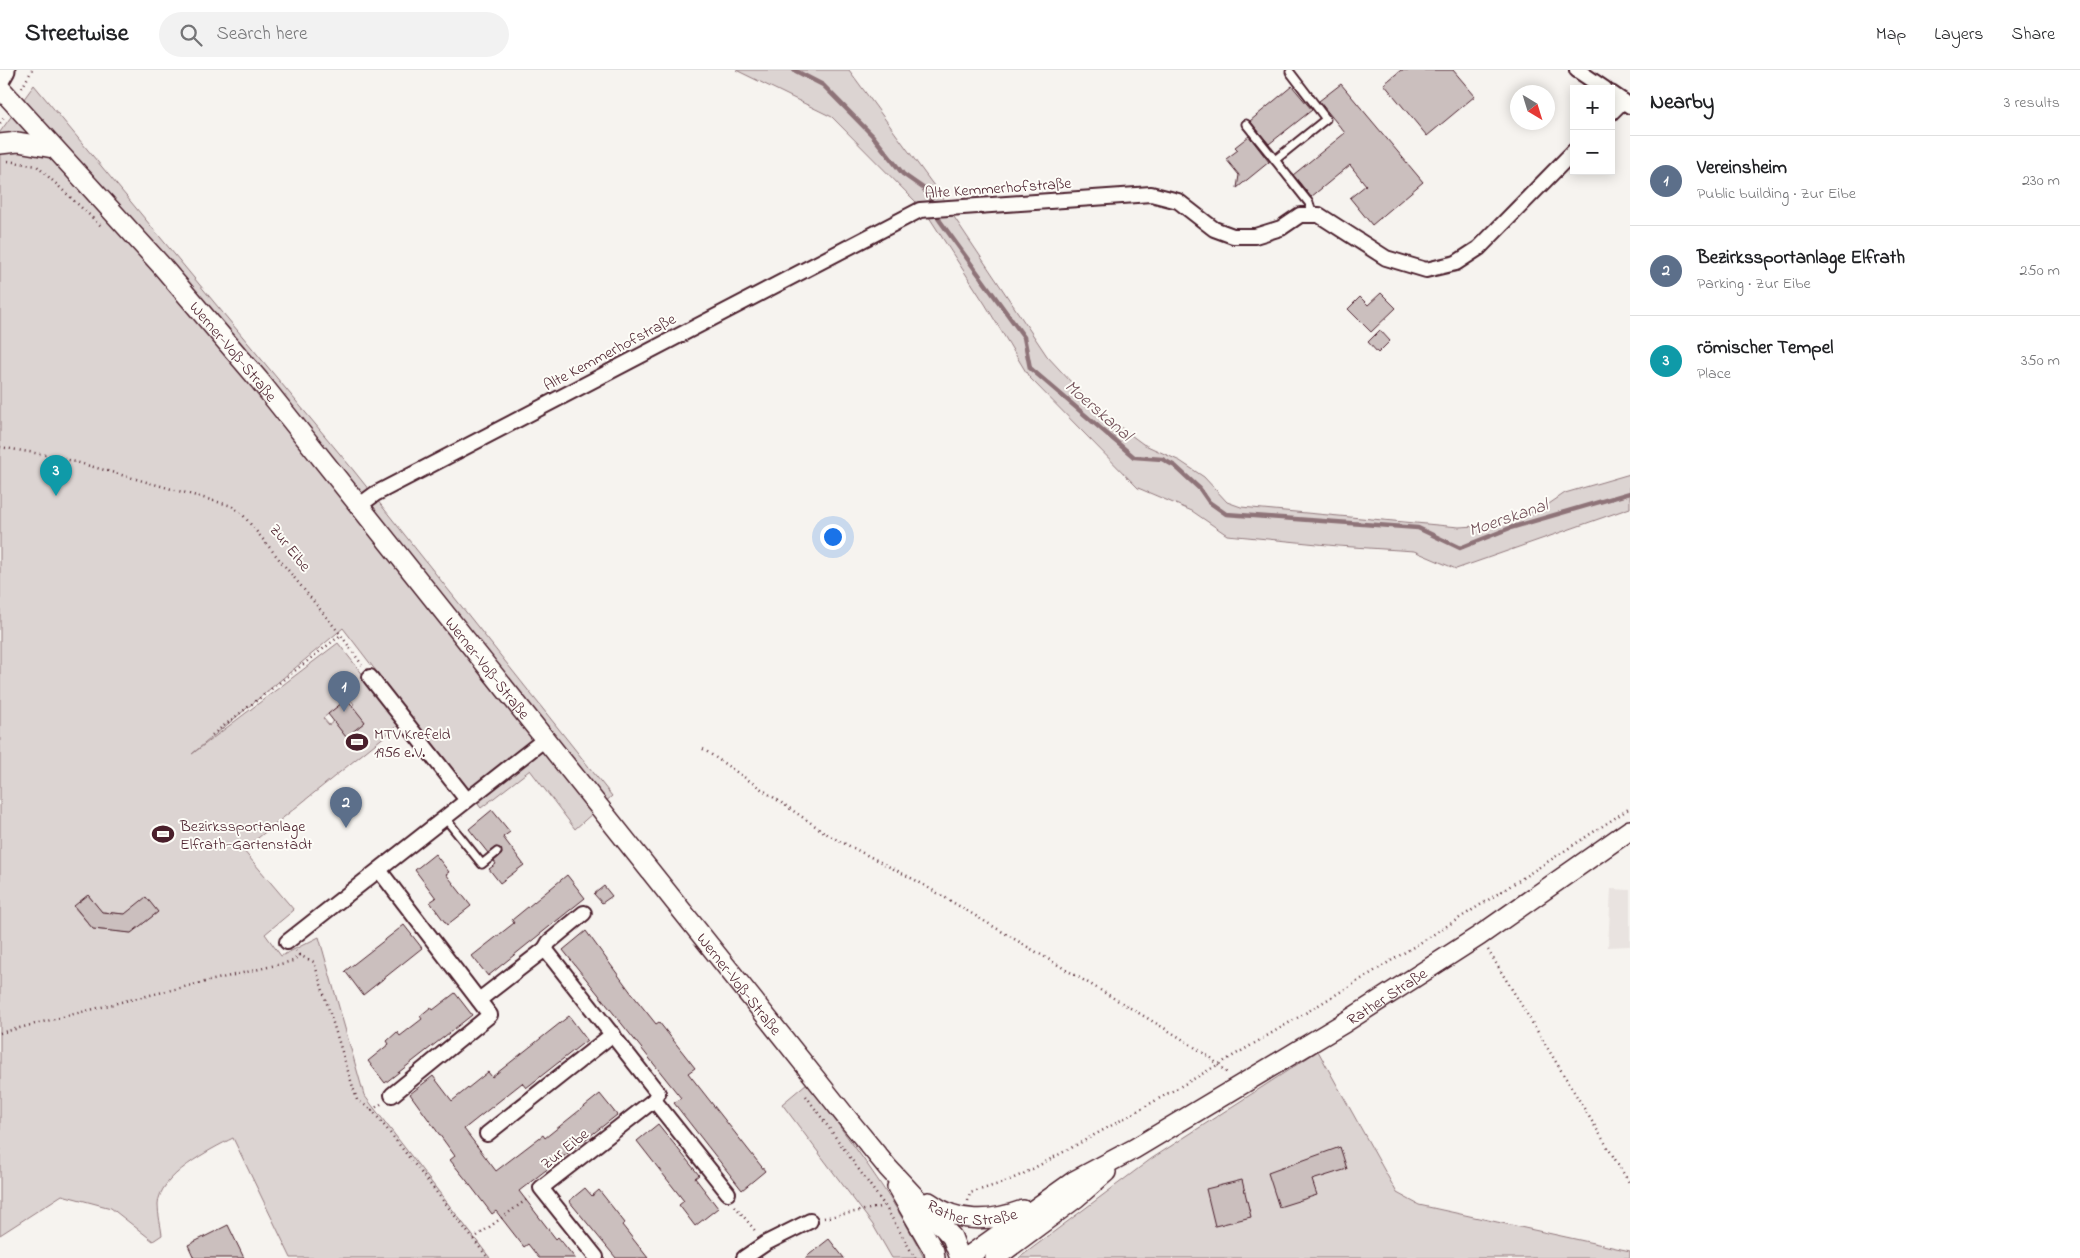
<!DOCTYPE html>
<html lang="en">
<head>
<meta charset="utf-8">
<style>
  :root { --surface:#fff; --page:#f2f2f2; --text:#202124; --muted:#757577; --line:#e0e0e0; --accent:#111827 }
  body { margin:0; font-family:"Indie Flower",sans-serif; background:var(--page); color:var(--text) }
  .controls { position:absolute; right:15px; top:15px; display:grid; overflow:hidden; border-radius:0px; box-shadow:0 2px 12px #0003 }
  .controls button { width:45px; height:45px; display:grid; place-items:center; padding:0; border:0; border-bottom:1px solid var(--line); background:var(--surface); color:var(--text); font:25px sans-serif }
  .compass { position:absolute; left:1510px; top:15px; width:45px; height:45px; border-radius:50%; background:var(--surface); box-shadow:0 2px 12px #0003; rotate:142deg }
  .you { position:absolute; left:832px; top:466px; width:18px; height:18px; margin:-12px; border:4px solid #fff; border-radius:50%; background:#1a73e8; box-shadow:0 0 0 8px #1a73e833 }
  .badge { display:grid; place-items:center; width:32px; height:32px; border-radius:50%; background:var(--accent); color:#fff; font-size:16px; font-weight:700 }
  .pin { position:absolute; translate:-50% -41px; filter:drop-shadow(0 1px 2px #0008) }
  .pin::after { content:''; position:absolute; top:26px; width:18px; height:15px; background:inherit; clip-path:polygon(0 0,100% 0,50% 100%) }
  .list { margin:0; padding:0; list-style:none }
  h2 { display:flex; justify-content:space-between; align-items:center; height:65px; margin:0; padding:0 20px; font-size:21px }
  h2 small { font-size:16px; font-weight:400; color:var(--muted) }
  .list li { display:grid; grid-template-columns:32px 1fr auto; gap:15px; align-items:center; box-sizing:border-box; height:90px; padding:0 20px; border-top:1px solid var(--line) }
  .list b { display:block; font-size:19px; white-space:nowrap }
  .list p { margin:0; font-size:16px; white-space:nowrap; color:var(--muted) }
  .list em { font-size:16px; font-style:normal; color:var(--muted) }
  .icon { flex:none; width:28px; height:28px; fill:none; stroke:currentColor; stroke-width:2; stroke-linecap:round; stroke-linejoin:round }
  .map { position:relative; flex:none; width:1630px; height:1188px; overflow:hidden }
  header { display:flex; align-items:center; gap:30px; box-sizing:border-box; height:70px; padding:0 25px; background:var(--surface); border-bottom:1px solid var(--line) }
  header strong { font-size:24px }
  nav { display:flex; gap:28px; margin-inline-start:auto; font-size:18px }
  .search { width:350px; height:45px; background:var(--page); display:flex; align-items:center; gap:12px; box-sizing:border-box; padding:0 18px; border-radius:28px; color:var(--muted); font-size:19px }
  main { display:flex }
  aside { flex:1; background:var(--surface) }
  .map>svg:first-child { display:block }
  .built { fill:#e9e3e0 }
  .green { fill:#dcd4d2; stroke:#937a7e; fill-rule:evenodd }
  .lines { fill:none; stroke-linecap:round; stroke-linejoin:round }
  .stream { stroke:#8e7378; stroke-width:4.5 }
  .building { fill:#cbbfbe; stroke:#4a1f2b }
  .lane-casing { stroke:#4a1f2b; stroke-width:11 }
  .street-casing { stroke:#4a1f2b; stroke-width:18 }
  .secondary-casing { stroke:#4a1f2b; stroke-width:22 }
  .primary-casing { stroke:#4a1f2b; stroke-width:25 }
  .path { stroke:#4a1f2b; stroke-width:2.5; stroke-dasharray:1 4; stroke-linecap:butt }
  .lane { stroke:#fdfcf7; stroke-width:7 }
  .street { stroke:#fdfcf7; stroke-width:14 }
  .secondary { stroke:#fdfcf7; stroke-width:19 }
  .primary { stroke:#fdfcf7; stroke-width:21 }
  .labels { text-anchor:middle; stroke-width:4; stroke-linejoin:round; paint-order:stroke }
  .street-label { font-size:16px; fill:#4a1f2b; stroke:#fdfcf7 }
  .poi-label { font-size:16px; fill:#4a1f2b; stroke:#fdfcf7; text-anchor:start }
  .water-label { font-size:18px; font-style:italic; fill:#725058; stroke:#fdfcf7 }
</style>
</head>
<body>
<header>
<strong>Streetwise</strong>
<div class="search"><svg class="icon" aria-label="search" viewBox="0 0 24 24"><circle cx="10" cy="10" r="6"/><path d="M15 15l6 6"/></svg>Search here</div>
<nav><a>Map</a><a>Layers</a><a>Share</a></nav>
</header>
<main>
<div class="map">
<svg width="1630" height="1188" viewBox="0 0 1630 1188">
  <rect width="100%" height="100%" fill="#f6f3ef"/>
  <filter id="ink" filterUnits="userSpaceOnUse"><feTurbulence type="fractalNoise" baseFrequency=".02" numOctaves="2"/><feDisplacementMap in="SourceGraphic" scale="10" xChannelSelector="R" yChannelSelector="G"/><feConvolveMatrix kernelMatrix="1 2 1 2 8 2 1 2 1" color-interpolation-filters="sRGB"/></filter>
  <g filter="url(#ink)">
    <!-- built -->
    <path class="built" d="M1611 819 1630 820V876L1608 877Z"/>
    <!-- green -->
    <g class="green">
      <path d="M736 0H849L945 131 918 134 832 47Z"/>
      <path d="M34 15 354 401 612 726 575 759 530 700 481 738 343 558 192 684 338 573 401 653 243 780 294 840 265 864 281 886 319 867 364 1025 490 1188H291L233 1068C211 1079 158 1106 158 1135 158 1145 161 1156 162 1165L153 1171 111 1138 62 1125 0 1165V62ZM349 628 354 634 352 636 365 652 346 667 334 651 329 655 323 648ZM88 825 102 842 125 844 146 828 158 842 131 863 93 859 74 837Z"/>
      <path d="M950 141 1047 286 1096 339 1143 374 1180 391 1204 407 1227 432 1241 437 1459 457 1494 455 1543 438 1565 423 1630 404V438L1456 499 1414 481 1338 476 1227 465 1192 441 1138 418 1029 307 985 234 927 144Z"/>
      <path d="M1318 981 1397 1123 1419 1135 1630 1181V1188H1019L1151 1089Z"/>
      <path d="M807 1013C849 1069 893 1125 924 1188H892L873 1155 782 1034Z"/>
    </g>
    <g class="lines">
      <!-- stream -->
      <path class="stream" d="M794 0 823 15 872 65 903 104 923 118 930 128 940 151 1024 267 1030 298 1134 387 1162 389 1175 396 1200 419 1209 432 1226 444 1418 458 1460 478 1510 458 1630 423"/>
    </g>
    <!-- building -->
    <g class="building">
      <path d="M1401 0H1453L1475 26 1427 66 1384 14Z"/>
      <path d="M1341 14 1423 112 1372 155 1350 128 1366 115 1350 95 1311 127 1293 105 1345 63 1319 31Z"/>
      <path d="M1292 16 1312 40 1269 74 1250 51Z"/>
      <path d="M1249 66 1269 92 1237 118 1239 105 1226 89 1238 80 1235 77Z"/>
      <path d="M1381 223 1396 238 1371 262 1348 239 1360 227 1368 235Z"/>
      <path d="M1380 260 1390 271 1378 283 1368 272Z"/>
      <path d="M347 629 365 652 346 667 328 644Z"/>
      <path d="M492 740 510 762 503 767 524 795 500 813 489 799 496 794 494 791 502 784 501 779 496 777 488 783 469 759Z"/>
      <path d="M435 784 449 802 446 804 471 836 447 855 430 832 436 828 415 800Z"/>
      <path d="M567 805 585 828 488 906 472 886 514 853 512 850Z"/>
      <path d="M604 816 612 826 602 833 594 824Z"/>
      <path d="M88 825 102 842 125 844 146 827 158 842 131 863 93 859 74 836Z"/>
      <path d="M404 855 422 878 363 925 345 901Z"/>
      <path d="M586 861 632 924 656 954 659 952 695 998 688 1003 765 1101 742 1120 674 1033 681 1028 563 880Z"/>
      <path d="M455 923 472 945 385 1013 368 991 389 974 387 971 397 962 400 966 422 949 420 946 431 937 433 940Z"/>
      <path d="M569 946 587 970 526 1018 522 1013 464 1059 496 1101 543 1065 545 1068 600 1024 617 1045 519 1121 556 1169 558 1167 575 1188H539L528 1174 524 1177 496 1141 492 1144 467 1111 450 1090 455 1086 410 1024 433 1006 452 1031 488 1002 492 1007Z"/>
      <path d="M658 1054 699 1105 695 1108 718 1138 695 1156 679 1135 684 1131 637 1071Z"/>
      <path d="M1340 1077 1347 1099 1312 1110 1317 1125 1279 1137 1268 1103Z"/>
      <path d="M1242 1110 1251 1147 1215 1156 1206 1119Z"/>
      <path d="M585 1118 592 1126 599 1120 625 1153 622 1155 648 1188H616L569 1131Z"/>
      <path d="M228 1155 244 1188H194L188 1175Z"/>
      <path d="M829 1169 844 1188H805Z"/>
    </g>
    <g class="lines">
      <!-- lane casing -->
      <g class="lane-casing">
        <g id="lane">
          <path d="M1290 2 1326 49 1275 90 1309 133 1313 145"/>
          <path d="M1246 54 1275 90"/>
          <path d="M445 748 482 794 497 782"/>
        </g>
      </g>
      <!-- street casing -->
      <g class="street-casing">
        <g id="street">
          <path d="M1577 0 1605 19"/>
          <path d="M1611 23 1630 36"/>
          <path d="M1611 43 1623 31"/>
          <path d="M360 435 375 424 920 140 1151 124 1178 131 1214 159 1233 166H1255L1281 158 1300 145H1319L1386 188 1426 200 1456 193 1479 178 1574 81"/>
          <path d="M370 607 467 730"/>
          <path d="M379 800 490 945 392 1025"/>
          <path d="M287 872 545 669"/>
          <path d="M545 879 549 872 584 843"/>
          <path d="M479 930 545 879 658 1023 654 1030 541 1118 596 1187"/>
          <path d="M654 1030 728 1123"/>
          <path d="M487 1064 613 964"/>
          <path d="M744 1188 766 1173 810 1151"/>
        </g>
      </g>
      <!-- secondary casing -->
      <g class="secondary-casing">
        <g id="secondary">
          <path id="s1" d="M0 18 160 194 259 310 847 1048 888 1098 952 1167 960 1188"/>
          <path d="M0 74 18 72 53 78"/>
          <path d="M897 1117 934 1181 935 1188"/>
          <path id="s2" d="M929 1132C958 1154 990 1152 1023 1140"/>
          <path id="s3" d="M966 1188 1074 1111 1134 1079 1344 953 1479 866 1630 760"/>
          <path d="M995 1188 1076 1128 1106 1102"/>
        </g>
      </g>
      <!-- primary casing -->
      <g class="primary-casing">
        <path id="primary" d="M0 7 4 0"/>
      </g>
      <!-- path -->
      <g class="path">
        <path d="M22 18 32 0"/>
        <path d="M0 53 5 46"/>
        <path d="M8 91 37 96 101 156"/>
        <path d="M0 377 58 387 232 436 243 445 341 565 362 595"/>
        <path d="M212 665 341 565"/>
        <path d="M703 679 830 766 917 811 1179 967 1211 988 1228 1004"/>
        <path d="M1488 880 1630 1114"/>
        <path d="M299 885 314 892 357 1030 372 1040"/>
        <path d="M0 963 121 932 293 891 299 885 296 881"/>
        <path d="M806 1026 885 1136 915 1188"/>
        <path d="M381 1034 372 1040 488 1188"/>
        <path d="M968 1131 970 1123 1005 1112 1023 1104C1231 992 1433 868 1630 738"/>
        <path d="M735 1136 757 1163"/>
        <path d="M824 1148 885 1136"/>
        <path d="M473 1169 530 1127"/>
      </g>
      <!-- lane -->
      <use href="#lane" class="lane"/>
      <!-- street -->
      <use href="#street" class="street"/>
      <!-- secondary -->
      <use href="#secondary" class="secondary"/>
      <!-- primary -->
      <use href="#primary" class="primary"/>
    </g>
  </g>
  <!-- icons -->
  <defs>
    <g id="stadium-bare" transform="scale(1.725)"><path d="M0-5a6.5 5 0 1 0 0 10a6.5 5 0 1 0 0-10ZM-3.5-1.8h7v3.6h-7Z" fill="#4a1f2b" stroke="#fdfcf7" stroke-width="2.5" paint-order="stroke"/></g>
  </defs>
  <g fill-rule="evenodd">
    <use href="#stadium-bare" x="357" y="672"/>
    <use href="#stadium-bare" x="163" y="764"/>
  </g>
  <g class="labels">
    <!-- street labels -->
    <g class="street-label">
      <text transform="translate(998 117) rotate(-4)" y="6">Alte Kemmerhofstraße</text>
      <text transform="translate(609 281) rotate(-28)" y="6">Alte Kemmerhofstraße</text>
      <text dy="6" stroke="none"><textPath href="#s1" startOffset="352">Werner-Voß-Straße</textPath></text>
      <text transform="translate(291 477) rotate(51)" y="6">Zur Eibe</text>
      <text dy="6" stroke="none"><textPath href="#s1" startOffset="758">Werner-Voß-Straße</textPath></text>
      <text dy="6" stroke="none"><textPath href="#s1" startOffset="1162">Werner-Voß-Straße</textPath></text>
      <text dy="6" stroke="none"><textPath href="#s3" startOffset="496">Rather Straße</textPath></text>
      <text transform="translate(564 1078) rotate(-38)" y="6">Zur Eibe</text>
      <text dy="6" stroke="none"><textPath href="#s2" startOffset="46">Rather Straße</textPath></text>
    </g>
    <!-- poi labels -->
    <g class="poi-label">
      <text x="374" y="669">MTV Krefeld<tspan x="374" dy="18">1956 e.V.</tspan></text>
      <text x="180" y="761">Bezirkssportanlage<tspan x="180" dy="18">Elfrath-Gartenstadt</tspan></text>
    </g>
    <!-- water labels -->
    <g class="water-label">
      <text transform="translate(1099 340) rotate(41)" y="6">Moerskanal</text>
      <text transform="translate(1508 447) rotate(-19)" y="6">Moerskanal</text>
    </g>
  </g>
</svg>
<div class="controls">
<button>+</button>
<button>−</button>
</div>
<svg class="compass" viewBox="-18 -18 36 36"><path d="M0-13l5 13h-10z" fill="#e53935"/><path d="M0 13l5-13h-10z" fill="#757577"/></svg>
<div class="you"></div>
<div class="pin badge" style="left:344px;top:642px;background:#5c6f8a">1</div>
<div class="pin badge" style="left:346px;top:758px;background:#5c6f8a">2</div>
<div class="pin badge" style="left:56px;top:426px;background:#0f9aa8">3</div>
</div>
<aside>
<h2>Nearby<small>3 results</small></h2>
<ul class="list">
<li><span class="badge" style="background:#5c6f8a">1</span><div><b>Vereinsheim</b><p>Public building · Zur Eibe</p></div><em>230 m</em></li>
<li><span class="badge" style="background:#5c6f8a">2</span><div><b>Bezirkssportanlage Elfrath</b><p>Parking · Zur Eibe</p></div><em>250 m</em></li>
<li><span class="badge" style="background:#0f9aa8">3</span><div><b>römischer Tempel</b><p>Place</p></div><em>350 m</em></li>
</ul>
</aside>
</main>
</body>
</html>
